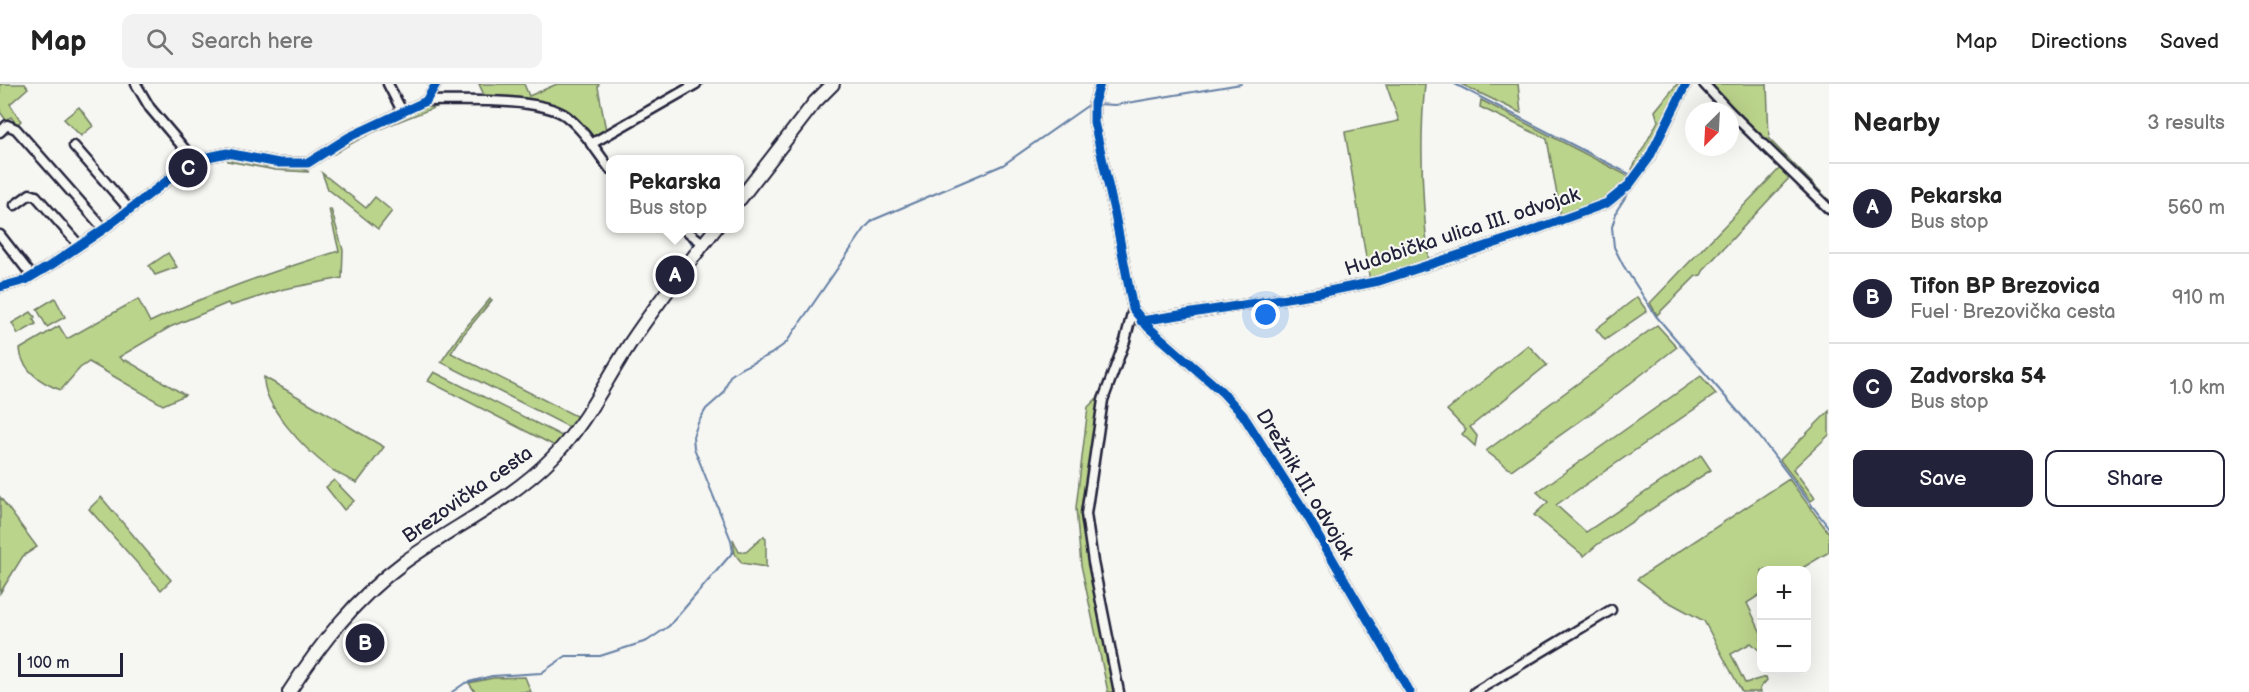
<!DOCTYPE html>
<html lang="en">
<head>
<meta charset="utf-8">
<style>
  :root { --surface:#fff; --page:#f2f2f2; --text:#222; --muted:#767676; --line:#e0e0e0; --accent:#22223b }
  body { margin:0; font-family:"Balsamiq Sans",sans-serif; background:var(--page); color:var(--text) }
  .controls { position:absolute; right:18px; bottom:18px; display:grid; overflow:hidden; border-radius:12px; box-shadow:0 6px 24px #0002 }
  .controls button { width:54px; height:54px; display:grid; place-items:center; padding:0; border:0; border-bottom:2px solid var(--line); background:var(--surface); color:var(--text); font:30px sans-serif }
  .compass { position:absolute; left:1685px; top:18px; width:54px; height:54px; border-radius:50%; background:var(--surface); box-shadow:0 6px 24px #0002; rotate:204deg }
  .scale { position:absolute; left:18px; bottom:15px; width:105px; box-sizing:border-box; padding-left:6px; border:3px solid #22223b; border-top:0; font-size:16px; line-height:21px; white-space:nowrap; color:#22223b; -webkit-text-stroke:4px #f6f6f2; paint-order:stroke }
  .you { position:absolute; left:1266px; top:231px; width:21px; height:21px; margin:-15px; border:4px solid #fff; border-radius:50%; background:#1a73e8; box-shadow:0 0 0 9px #1a73e833 }
  .badge { display:grid; place-items:center; width:39px; height:39px; border-radius:50%; background:var(--accent); color:#fff; font-size:20px; font-weight:700 }
  .pin { position:absolute; translate:-50% -50%; border:3px solid #fff; box-shadow:0 2px 6px #0006 }
  .popup { position:absolute; left:606px; top:71px; width:138px; height:78px; box-sizing:border-box; display:grid; place-content:center; border-radius:12px; background:var(--surface); filter:drop-shadow(0 2px 4px #0005); font-size:20px; white-space:nowrap; color:var(--muted) }
  .popup b { font-size:22px; color:var(--text) }
  .popup::after { content:''; position:absolute; left:50%; top:100%; margin-left:-12px; border:12px solid transparent; border-top-color:var(--surface) }
  .list { margin:0; padding:0; list-style:none }
  h2 { display:flex; justify-content:space-between; align-items:center; height:78px; margin:0; padding:0 24px; font-size:26px }
  h2 small { font-size:20px; font-weight:400; color:var(--muted) }
  .list li { display:grid; grid-template-columns:39px 1fr auto; gap:18px; align-items:center; box-sizing:border-box; height:90px; padding:0 24px; border-top:2px solid var(--line) }
  .list b { display:block; font-size:22px; white-space:nowrap }
  .list p { margin:0; font-size:20px; white-space:nowrap; color:var(--muted) }
  .list em { font-size:20px; font-style:normal; color:var(--muted) }
  .actions { display:flex; gap:12px; padding:18px 24px }
  .actions a { flex:1; padding:14px 0; border:2px solid var(--accent); border-radius:12px; text-align:center; font-size:21px; color:var(--accent) }
  .actions .main { background:var(--accent); color:#fff }
  .icon { flex:none; width:33px; height:33px; fill:none; stroke:currentColor; stroke-width:2; stroke-linecap:round; stroke-linejoin:round }
  .map { position:relative; flex:none; width:1829px; height:608px; overflow:hidden }
  header { display:flex; align-items:center; gap:36px; box-sizing:border-box; height:84px; padding:0 30px; background:var(--surface); border-bottom:2px solid var(--line) }
  header strong { font-size:28px }
  nav { display:flex; gap:33px; margin-inline-start:auto; font-size:21px }
  .search { width:420px; height:54px; background:var(--page); display:flex; align-items:center; gap:15px; box-sizing:border-box; padding:0 21px; border-radius:12px; color:var(--muted); font-size:22px }
  main { display:flex }
  aside { flex:1; background:var(--surface) }
  .map>svg:first-child { display:block }
  .green { fill:#bbd48b; stroke:#6e7b63; stroke-width:1.5 }
  .lines { fill:none; stroke-linecap:round; stroke-linejoin:round }
  .stream { stroke:#647fa4; stroke-width:2 }
  .street-casing { stroke:#22223b; stroke-width:13 }
  .secondary-casing { stroke:#22223b; stroke-width:16 }
  .street { stroke:#f6f6f2; stroke-width:8 }
  .secondary { stroke:#f6f6f2; stroke-width:12 }
  .cycleway-casing { stroke:#f6f6f2; stroke-width:13 }
  .cycleway { stroke:#0057b8; stroke-width:9 }
  .labels { text-anchor:middle; stroke-width:4.5; stroke-linejoin:round; paint-order:stroke }
  .street-label { font-size:20px; fill:#22223b; stroke:#f6f6f2 }
</style>
</head>
<body>
<header>
<strong>Map</strong>
<div class="search"><svg class="icon" aria-label="search" viewBox="0 0 24 24"><circle cx="10" cy="10" r="6"/><path d="M15 15l6 6"/></svg>Search here</div>
<nav><a>Map</a><a>Directions</a><a>Saved</a></nav>
</header>
<main>
<div class="map">
<svg width="1829" height="608" viewBox="0 0 1829 608">
  <rect width="100%" height="100%" fill="#f6f6f2"/>
  <filter id="ink" filterUnits="userSpaceOnUse"><feTurbulence type="fractalNoise" baseFrequency=".0167" numOctaves="2"/><feDisplacementMap in="SourceGraphic" scale="12" xChannelSelector="R" yChannelSelector="G"/><feConvolveMatrix kernelMatrix="1 2 1 2 8 2 1 2 1" color-interpolation-filters="sRGB"/></filter>
  <g filter="url(#ink)">
    <!-- green -->
    <g class="green">
      <path d="M0 0H25L28 4 10 20 21 37 17 41 11 33 6 36 0 28Z"/>
      <path d="M479 0H524L529 12 557 0H599L598 3 606 47 595 54H591L571 31 485 13Z"/>
      <path d="M1386 0H1425C1419 60 1422 119 1429 179L1370 197 1345 48 1399 37Z"/>
      <path d="M1461 0H1518L1521 29Z"/>
      <path d="M1677 0H1683L1665 39 1637 87 1632 85 1658 37 1655 27Z"/>
      <path d="M1707 0H1767L1769 55 1829 116V121Z"/>
      <path d="M1481 16 1632 94 1613 113 1561 133 1547 55 1480 23Z"/>
      <path d="M442 21C404 35 368 48 334 70L331 69C361 48 405 24 442 21Z"/>
      <path d="M79 23 93 42 81 52 64 35Z"/>
      <path d="M227 74 278 83 301 84 309 88 275 86 228 77Z"/>
      <path d="M1783 81 1792 91 1705 184 1701 191 1696 192 1657 231 1650 219Z"/>
      <path d="M322 89 366 124 375 113 392 127 378 145 328 105Z"/>
      <path d="M329 125H331L343 166 342 194 284 205 230 222 228 219 170 243 119 273 124 277 126 276 185 311 163 321 89 278 80 284 61 306C43 300 21 286 20 265L59 242 67 255 138 215 150 238C212 208 274 187 339 167Z"/>
      <path d="M168 169 177 183 155 191 149 182Z"/>
      <path d="M1637 213 1647 227 1605 256 1596 245Z"/>
      <path d="M55 214 65 233 47 243 37 225Z"/>
      <path d="M490 215 492 216 463 251 451 269 578 333 571 344 441 278 461 249Z"/>
      <path d="M31 228 35 233 33 235 36 240 18 250 12 239Z"/>
      <path d="M1657 241 1677 263 1597 325 1511 386 1486 367Z"/>
      <path d="M1528 261 1547 281 1470 343 1477 352 1475 362 1462 350 1466 346 1447 326Z"/>
      <path d="M434 288 564 353 555 362 428 297Z"/>
      <path d="M1701 292 1716 310 1556 421 1586 448 1701 371 1711 386 1598 460 1584 472 1534 431 1548 418 1537 408Z"/>
      <path d="M264 293 384 363 357 399C347 394 337 390 328 383 307 367 262 322 264 293Z"/>
      <path d="M1102 309 1085 415 1116 608H1108L1081 481 1076 424 1088 323Z"/>
      <path d="M1829 327V351L1793 385 1815 414 1811 417 1780 376Z"/>
      <path d="M1789 395 1829 449V468L1799 486H1762L1761 510 1747 519 1761 549V568L1751 559 1731 570 1745 599 1766 593 1767 596 1760 604 1761 608H1742L1704 537 1665 516 1637 495Z"/>
      <path d="M334 396 354 417 344 426 326 403Z"/>
      <path d="M0 413 37 463 23 472 0 509Z"/>
      <path d="M101 413 171 496 161 506 89 425Z"/>
      <path d="M764 452 766 455V483L742 479 735 470 733 455 739 468H746Z"/>
      <path d="M525 593 531 608H475L469 599 493 594Z"/>
    </g>
    <g class="lines">
      <!-- stream -->
      <g class="stream">
        <path d="M1455 0 1633 92"/>
        <path d="M1097 20 1115 21 1241 0"/>
        <path d="M1662 58 1691 0"/>
        <path d="M1632 103 1617 126 1612 143 1614 163 1623 181 1656 232 1759 352 1829 444"/>
        <path d="M670 194 694 162 690 157"/>
        <path d="M452 608 465 599 492 592 541 589 566 572H600L647 557 669 542 733 468 731 456 694 364 693 353 698 339 706 325 723 310 730 292 740 285 771 270 786 259 866 143 873 136 1003 81 1090 20"/>
      </g>
      <!-- street casing -->
      <g class="street-casing">
        <g id="street">
          <path d="M136 0 150 24 194 76"/>
          <path d="M388 0 402 27"/>
          <path d="M1100 0 1094 19V38L1115 131 1133 225 1148 243 1222 308 1243 331 1305 428 1410 608"/>
          <path d="M1704 0 1729 27"/>
          <path d="M426 17C459 17 540 13 566 32 584 46 597 68 610 85"/>
          <path d="M1730 28 1829 125"/>
          <path d="M0 48 7 41 16 45 104 145"/>
          <path d="M591 60 696 0"/>
          <path d="M74 62 129 125"/>
          <path d="M15 121 30 110 36 112 79 161"/>
          <path d="M683 144 704 160"/>
          <path d="M0 151 32 192"/>
          <path d="M0 203 26 196 51 181 104 145 194 76 227 69 279 79H308L349 53 426 17 436 0"/>
          <path d="M1141 237 1319 209 1379 197 1520 151 1607 119 1629 101 1649 74 1686 0"/>
          <path d="M1119 608 1093 478 1086 430 1103 316 1125 257 1133 225"/>
          <path d="M1475 608 1611 526"/>
        </g>
      </g>
      <!-- secondary casing -->
      <g class="secondary-casing">
        <g id="secondary">
          <path d="M740 115 815 18 833 0"/>
          <path d="M289 608C321 559 356 514 403 479 452 443 509 418 552 374 586 340 605 297 631 258 657 219 687 181 716 144"/>
        </g>
      </g>
      <!-- street -->
      <use href="#street" class="street"/>
      <!-- secondary -->
      <use href="#secondary" class="secondary"/>
      <!-- cycleway casing -->
      <g class="cycleway-casing">
        <g id="cycleway">
          <path d="M1100 0 1094 19V38L1115 131 1133 225 1148 243 1222 308 1243 331 1305 428 1410 608"/>
          <path d="M0 203 26 196 51 181 104 145 194 76 227 69 279 79H308L349 53 426 17 436 0"/>
          <path d="M1141 237 1319 209 1379 197 1520 151 1607 119 1629 101 1649 74 1686 0"/>
        </g>
      </g>
      <!-- cycleway -->
      <use href="#cycleway" class="cycleway"/>
    </g>
  </g>
  <g class="labels">
    <!-- street labels -->
    <g class="street-label">
      <text transform="translate(1462 147) rotate(-18)" y="7">Hudobička ulica III. odvojak</text>
      <text transform="translate(1306 400) rotate(59)" y="7">Drežnik III. odvojak</text>
      <text transform="translate(467 410) rotate(-35)" y="7">Brezovička cesta</text>
    </g>
  </g>
</svg>
<div class="controls">
<button>+</button>
<button>−</button>
</div>
<svg class="compass" viewBox="-18 -18 36 36"><path d="M0-13l5 13h-10z" fill="#e53935"/><path d="M0 13l5-13h-10z" fill="#767676"/></svg>
<div class="scale">100 m</div>
<div class="you"></div>
<div class="pin badge" style="left:675px;top:191px">A</div>
<div class="popup"><b>Pekarska</b>Bus stop</div>
<div class="pin badge" style="left:365px;top:559px">B</div>
<div class="pin badge" style="left:188px;top:84px">C</div>
</div>
<aside>
<h2>Nearby<small>3 results</small></h2>
<ul class="list">
<li><span class="badge">A</span><div><b>Pekarska</b><p>Bus stop</p></div><em>560 m</em></li>
<li><span class="badge">B</span><div><b>Tifon BP Brezovica</b><p>Fuel · Brezovička cesta</p></div><em>910 m</em></li>
<li><span class="badge">C</span><div><b>Zadvorska 54</b><p>Bus stop</p></div><em>1.0 km</em></li>
</ul>
<div class="actions"><a class="main">Save</a><a>Share</a></div>
</aside>
</main>
</body>
</html>
